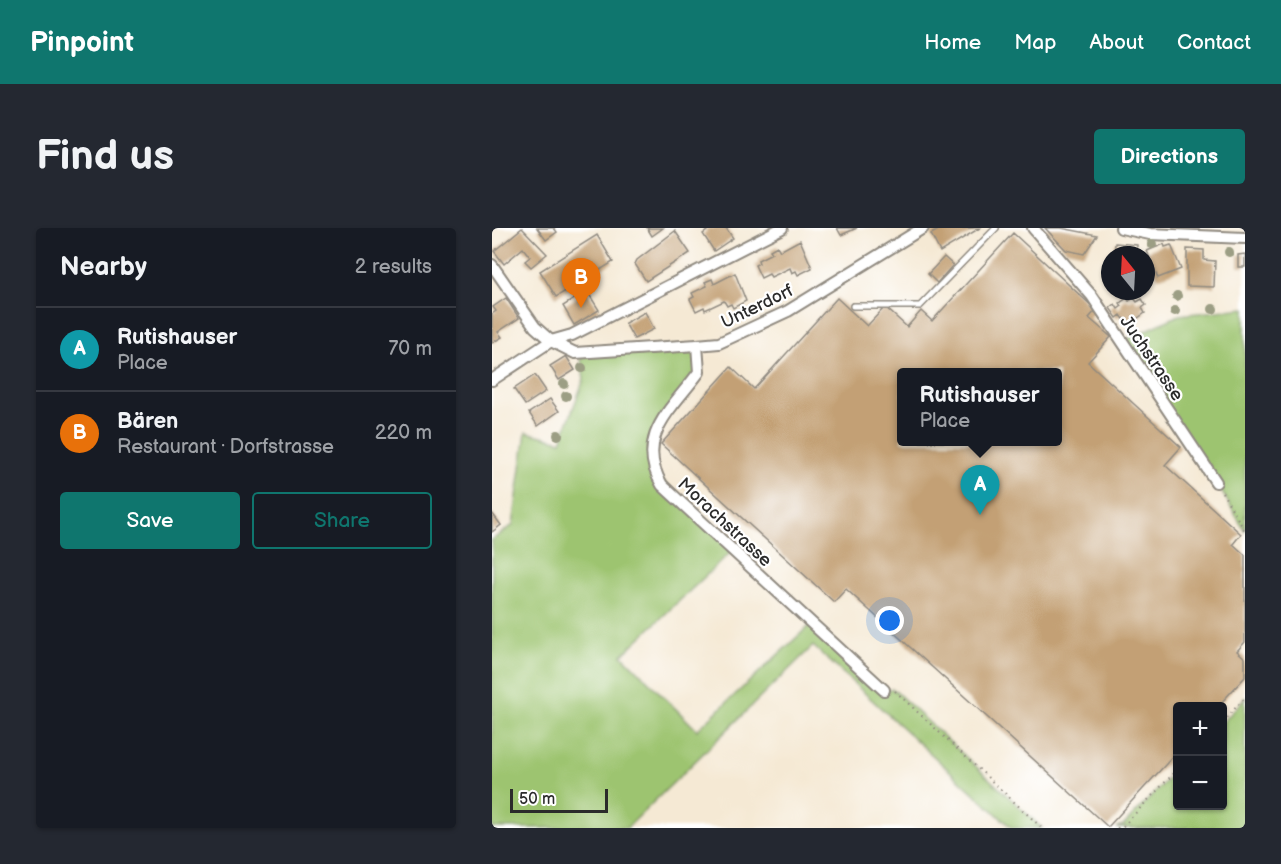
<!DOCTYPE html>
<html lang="en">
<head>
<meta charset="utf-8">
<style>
  :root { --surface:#171b24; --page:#242831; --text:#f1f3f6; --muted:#9ea1a6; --line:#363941; --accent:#0f766e }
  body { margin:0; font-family:"Balsamiq Sans",sans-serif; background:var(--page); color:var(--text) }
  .controls { position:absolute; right:18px; bottom:18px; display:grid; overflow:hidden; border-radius:6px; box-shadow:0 2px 4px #0004 }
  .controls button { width:54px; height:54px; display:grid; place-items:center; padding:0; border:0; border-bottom:2px solid var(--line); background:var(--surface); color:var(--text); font:30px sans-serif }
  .compass { position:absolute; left:609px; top:18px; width:54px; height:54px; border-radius:50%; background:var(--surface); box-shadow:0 2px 4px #0004; rotate:342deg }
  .scale { position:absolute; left:18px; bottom:15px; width:98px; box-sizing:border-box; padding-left:6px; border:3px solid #2b2b2b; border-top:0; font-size:16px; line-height:21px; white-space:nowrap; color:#2b2b2b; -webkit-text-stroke:4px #fff; paint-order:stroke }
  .you { position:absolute; left:398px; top:393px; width:21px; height:21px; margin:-15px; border:4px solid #fff; border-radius:50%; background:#1a73e8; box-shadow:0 0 0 9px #1a73e833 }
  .badge { display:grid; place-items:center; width:39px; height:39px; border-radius:50%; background:var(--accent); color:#fff; font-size:20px; font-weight:700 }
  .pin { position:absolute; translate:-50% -50px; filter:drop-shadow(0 2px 3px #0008) }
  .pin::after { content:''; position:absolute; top:32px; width:21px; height:18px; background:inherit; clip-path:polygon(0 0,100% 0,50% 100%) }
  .popup { position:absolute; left:405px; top:140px; width:165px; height:78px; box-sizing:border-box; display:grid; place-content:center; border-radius:6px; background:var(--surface); filter:drop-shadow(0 2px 4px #0005); font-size:20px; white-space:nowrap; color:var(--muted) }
  .popup b { font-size:22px; color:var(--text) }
  .popup::after { content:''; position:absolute; left:50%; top:100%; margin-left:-12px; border:12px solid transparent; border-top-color:var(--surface) }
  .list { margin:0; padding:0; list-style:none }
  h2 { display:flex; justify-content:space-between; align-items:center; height:78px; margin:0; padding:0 24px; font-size:26px }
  h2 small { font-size:20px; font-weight:400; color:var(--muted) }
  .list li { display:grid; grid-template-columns:39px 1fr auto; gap:18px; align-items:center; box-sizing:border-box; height:84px; padding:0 24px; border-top:2px solid var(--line) }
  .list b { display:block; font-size:22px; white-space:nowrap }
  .list p { margin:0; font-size:20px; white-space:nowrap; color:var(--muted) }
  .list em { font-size:20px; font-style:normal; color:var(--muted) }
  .actions { display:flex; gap:12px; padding:18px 24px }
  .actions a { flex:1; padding:14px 0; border:2px solid var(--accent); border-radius:6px; text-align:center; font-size:21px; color:var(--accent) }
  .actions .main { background:var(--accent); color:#fff }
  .map { position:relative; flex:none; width:753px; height:600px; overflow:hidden; border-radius:6px }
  header { display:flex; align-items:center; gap:36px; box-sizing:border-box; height:84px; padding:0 30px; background:var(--accent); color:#fff }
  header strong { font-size:28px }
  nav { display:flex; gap:33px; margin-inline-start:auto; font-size:21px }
  .intro { display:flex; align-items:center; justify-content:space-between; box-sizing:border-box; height:144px; padding:0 36px }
  h1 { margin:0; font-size:42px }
  .button { padding:15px 27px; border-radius:6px; background:var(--accent); color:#fff; font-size:21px; font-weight:700 }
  main { display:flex; gap:36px; padding:0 36px }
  aside { flex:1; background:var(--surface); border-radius:6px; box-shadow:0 2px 4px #0004 }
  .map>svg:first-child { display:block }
  .green { fill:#9dc46f; stroke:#64784d; stroke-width:1.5 }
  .building { fill:#c3a075; fill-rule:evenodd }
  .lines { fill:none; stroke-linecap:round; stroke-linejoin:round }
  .lane-casing { stroke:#908a80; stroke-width:8 }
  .street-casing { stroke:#908a80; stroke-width:14 }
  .path { stroke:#908a80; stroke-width:2; stroke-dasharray:1.5 4.5; stroke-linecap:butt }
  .lane { stroke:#fff; stroke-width:5 }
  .street { stroke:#fff; stroke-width:10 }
  .tree { fill:#9c9e84 }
  .labels { text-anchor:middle; stroke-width:4.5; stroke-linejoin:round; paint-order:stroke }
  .street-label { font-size:18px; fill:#2b2b2b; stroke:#fff }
</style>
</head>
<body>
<header>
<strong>Pinpoint</strong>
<nav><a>Home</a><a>Map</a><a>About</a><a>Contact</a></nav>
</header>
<div class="intro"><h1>Find us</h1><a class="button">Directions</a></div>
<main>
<aside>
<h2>Nearby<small>2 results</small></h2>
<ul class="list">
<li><span class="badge" style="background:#0f9aa8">A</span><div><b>Rutishauser</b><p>Place</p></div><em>70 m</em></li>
<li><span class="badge" style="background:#e8710a">B</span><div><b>Bären</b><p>Restaurant · Dorfstrasse</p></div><em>220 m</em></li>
</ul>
<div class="actions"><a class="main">Save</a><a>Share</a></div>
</aside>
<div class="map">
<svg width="753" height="600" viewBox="0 0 753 600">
  <rect width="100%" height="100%" fill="#fff"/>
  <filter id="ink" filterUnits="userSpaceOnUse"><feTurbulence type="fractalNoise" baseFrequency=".0167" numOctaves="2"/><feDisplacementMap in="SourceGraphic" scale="12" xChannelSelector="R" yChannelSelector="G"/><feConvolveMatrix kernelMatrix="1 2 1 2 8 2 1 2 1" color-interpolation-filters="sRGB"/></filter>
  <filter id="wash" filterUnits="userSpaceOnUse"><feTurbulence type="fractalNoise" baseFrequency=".008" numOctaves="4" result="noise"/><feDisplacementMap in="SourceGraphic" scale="24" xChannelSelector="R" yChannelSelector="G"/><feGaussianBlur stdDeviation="1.35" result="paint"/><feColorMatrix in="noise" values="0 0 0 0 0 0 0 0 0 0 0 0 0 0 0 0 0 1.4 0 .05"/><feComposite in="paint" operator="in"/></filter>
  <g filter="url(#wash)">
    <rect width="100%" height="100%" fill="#f5e9d4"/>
    <!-- green -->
    <g class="green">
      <path d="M753 80V303L724 254 629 114 687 87Z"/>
      <path d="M205 117 207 144 162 204V244L240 323 130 427 205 502 318 397 392 462 401 461 550 600H520L321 418 135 600H0V312L21 297 34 204 69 213 92 151 88 126Z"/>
      <path d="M753 470V600H625L631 598 685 541 686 578H730L731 494Z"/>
    </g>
    <g id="blocks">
      <!-- building -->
      <g class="building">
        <path d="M30 0 55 26 39 39 33 33 38 29 31 20 12 36 2 23Z"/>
        <path d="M45 0H62L65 4 54 12Z"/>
        <path d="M155 0H171L160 8Z"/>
        <path d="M213 0H234L241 10 222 23 211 6 215 3Z"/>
        <path d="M345 0H365L349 7Z"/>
        <path d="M450 0H488L448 24 439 6Z"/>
        <path d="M553 0H569L605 7 592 26 574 22Z"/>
        <path d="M183 3 198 25 154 53 143 36 145 32Z"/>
        <path d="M521 5 604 82 597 90 619 109 596 134 689 219 673 237 749 306 741 316 753 327V414L745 423 753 430V449L726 478H686V523L616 599 354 361 342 374 169 216 239 139 262 161 345 70 375 98 393 79 415 99 429 83 440 93ZM410 144H566V214H410Z"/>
        <path d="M105 7 121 34 64 69 48 43Z"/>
        <path d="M308 12 320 40 306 47 304 43 300 45 298 40 279 49 277 46 269 50 263 37 267 35 266 32 280 25 278 22 285 18 288 23Z"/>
        <path d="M623 15 645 17V27H622Z"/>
        <path d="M672 16 673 19 679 17 689 41 666 50 655 23Z"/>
        <path d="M695 21 712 22V32L723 33 722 59 695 58Z"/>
        <path d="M753 26V39H746V27Z"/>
        <path d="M452 29 461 37 445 55 436 46Z"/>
        <path d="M243 45 254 73 241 80 239 76 235 78 232 73 213 82 212 79 204 83 198 71 202 69 200 65 215 58 213 54 220 51 222 56Z"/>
        <path d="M95 63 107 82 82 97 71 78Z"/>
        <path d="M14 70 27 90 6 104 10 109 0 115V86L4 83 1 79Z"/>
        <path d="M635 70 637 73 642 70 645 74 650 71 654 77 650 80 653 85 636 97 629 87 625 90 618 80 623 76 626 81 630 78 628 75Z"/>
        <path d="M153 84 162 101 142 111 133 95Z"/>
        <path d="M74 128 83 142 67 152 58 138Z"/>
        <path d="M43 147 54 163 33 177 22 161Z"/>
        <path d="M58 171 67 183 46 198 37 185Z"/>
        <path d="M0 285 9 297 0 304Z"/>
      </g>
    </g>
  </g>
  <g filter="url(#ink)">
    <use href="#blocks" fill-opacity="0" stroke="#908a80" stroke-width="1.5"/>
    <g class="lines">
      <!-- lane casing -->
      <g class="lane-casing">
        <path id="lane" d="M361 78H428L504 0"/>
      </g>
      <!-- street casing -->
      <g class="street-casing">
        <g id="street">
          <path d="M541 0 600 68 724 254"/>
          <path d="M629 0 658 6 753 10"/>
          <path d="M0 37 43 99 59 113 83 125 205 117 227 115 296 83 431 0"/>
          <path d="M205 117 207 144C180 181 142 209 170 257L392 462"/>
          <path d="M0 152 59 113 80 107 290 0"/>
        </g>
      </g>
      <!-- path -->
      <g class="path">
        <path d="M730 264 753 303"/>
        <path d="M403 463 550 600"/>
        <path d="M730 494 753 470"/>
        <path d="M625 600 631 598 686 541"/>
      </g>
      <!-- lane -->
      <use href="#lane" class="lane"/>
      <!-- street -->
      <use href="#street" class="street"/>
    </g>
    <!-- trees -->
    <g class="tree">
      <circle cx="660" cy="16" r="5"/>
      <circle cx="737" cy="24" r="5"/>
      <circle cx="685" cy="68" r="5"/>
      <circle cx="721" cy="81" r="5"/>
      <circle cx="683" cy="83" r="5"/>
      <circle cx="90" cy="140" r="5"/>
      <circle cx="72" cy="156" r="5"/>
      <circle cx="74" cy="168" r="5"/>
      <circle cx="66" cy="207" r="5"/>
    </g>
  </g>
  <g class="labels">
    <!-- street labels -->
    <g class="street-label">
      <text transform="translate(265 78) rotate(-26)" y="6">Unterdorf</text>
      <text transform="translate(660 130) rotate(56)" y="6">Juchstrasse</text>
      <text transform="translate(233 294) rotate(43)" y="6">Morachstrasse</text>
    </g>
  </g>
</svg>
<div class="controls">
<button>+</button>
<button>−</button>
</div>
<svg class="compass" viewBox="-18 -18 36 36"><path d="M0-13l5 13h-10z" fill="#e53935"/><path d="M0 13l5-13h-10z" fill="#9ea1a6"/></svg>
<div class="scale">50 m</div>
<div class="you"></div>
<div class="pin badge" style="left:488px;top:287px;background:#0f9aa8">A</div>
<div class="popup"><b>Rutishauser</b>Place</div>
<div class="pin badge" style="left:89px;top:80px;background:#e8710a">B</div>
</div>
</main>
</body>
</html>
